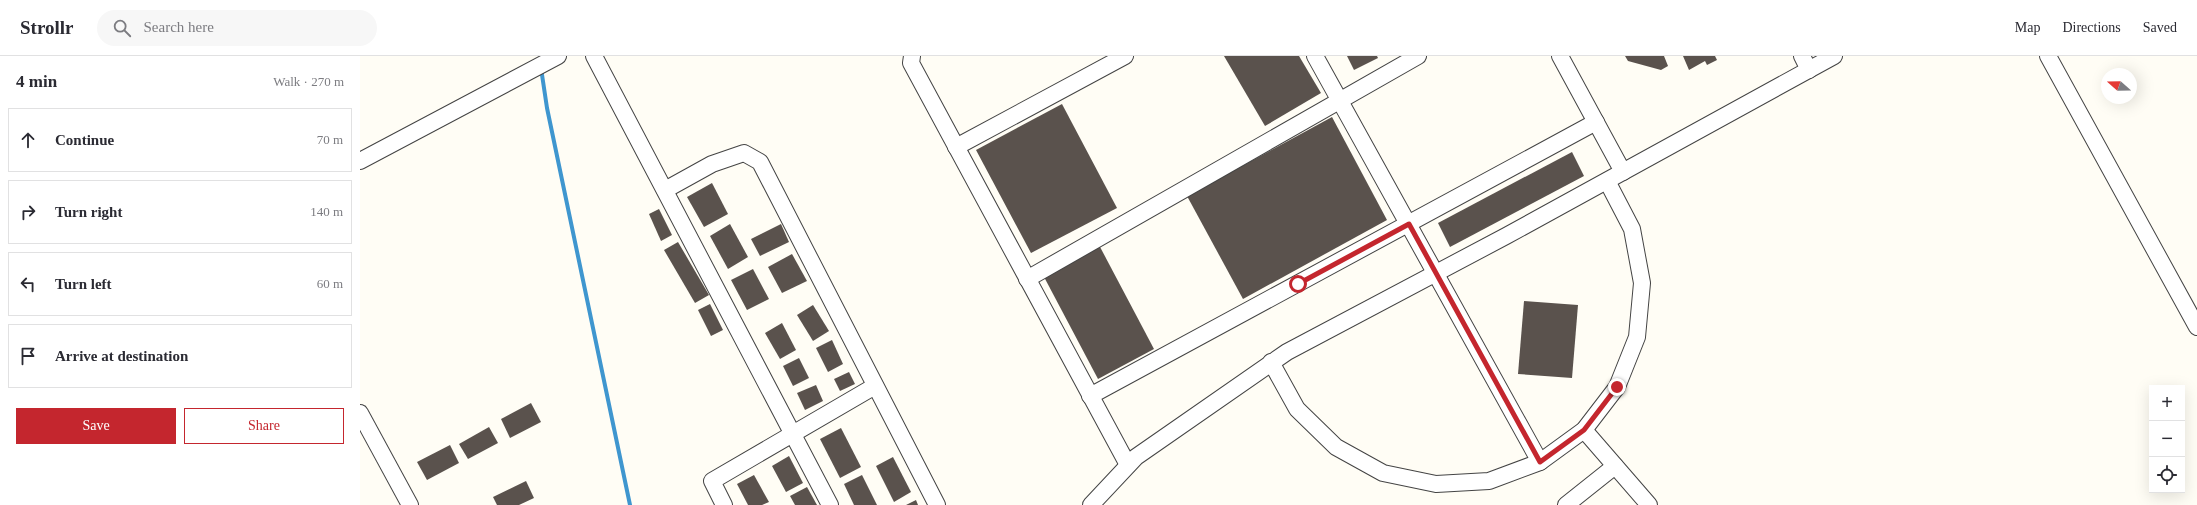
<!DOCTYPE html>
<html lang="en">
<head>
<meta charset="utf-8">
<style>
  :root { --surface:#fff; --page:#f7f7f7; --text:#2b2b33; --muted:#7c7c81; --line:#e1e1e2; --accent:#c4262e }
  body { margin:0; font-family:Georgia,serif; background:var(--page); color:var(--text) }
  .controls { position:absolute; right:12px; bottom:12px; display:grid; overflow:hidden; border-radius:0px; box-shadow:0 4px 16px #0002 }
  .controls button { width:36px; height:36px; display:grid; place-items:center; padding:0; border:0; border-bottom:1px solid var(--line); background:var(--surface); color:var(--text); font:20px sans-serif }
  .compass { position:absolute; left:1741px; top:12px; width:36px; height:36px; border-radius:50%; background:var(--surface); box-shadow:0 4px 16px #0002; rotate:290deg }
  .stop { position:absolute; width:12px; height:12px; margin:-9px; border:3px solid #c4262e; border-radius:50%; background:#fff }
  .stop.end { background:#c4262e; border-color:#fff; box-shadow:0 1px 4px #0008 }
  .list { margin:0; padding:0; list-style:none }
  h2 { display:flex; justify-content:space-between; align-items:center; height:52px; margin:0; padding:0 16px; font-size:17px }
  h2 small { font-size:13px; font-weight:400; color:var(--muted) }
  .list li { display:grid; grid-template-columns:26px 1fr auto; gap:12px; align-items:center; box-sizing:border-box; height:64px; margin:0 8px 8px; padding:0 8px; border:1px solid var(--line); border-radius:0px }
  .list b { display:block; font-size:15px; white-space:nowrap }
  .list em { font-size:13px; font-style:normal; color:var(--muted) }
  .actions { display:flex; gap:8px; padding:12px 16px }
  .actions a { flex:1; padding:9px 0; border:1px solid var(--accent); border-radius:0px; text-align:center; font-size:14px; color:var(--accent) }
  .actions .main { background:var(--accent); color:#fff }
  .icon { flex:none; width:22px; height:22px; fill:none; stroke:currentColor; stroke-width:2; stroke-linecap:round; stroke-linejoin:round }
  .map { position:relative; flex:none; width:1837px; height:449px; overflow:hidden }
  header { display:flex; align-items:center; gap:24px; box-sizing:border-box; height:56px; padding:0 20px; background:var(--surface); border-bottom:1px solid var(--line) }
  header strong { font-size:19px }
  nav { display:flex; gap:22px; margin-inline-start:auto; font-size:14px }
  .search { width:280px; height:36px; background:var(--page); display:flex; align-items:center; gap:10px; box-sizing:border-box; padding:0 14px; border-radius:22px; color:var(--muted); font-size:15px }
  main { display:flex }
  aside { flex:1; background:var(--surface) }
  .map>svg:first-child { display:block }
  .lines { fill:none; stroke-linecap:round; stroke-linejoin:round }
  .stream { stroke:#3f96cf; stroke-width:4 }
  .building { fill:#5a524d }
  .minor-casing { stroke:#444; stroke-width:18 }
  .minor { stroke:#fff; stroke-width:16 }
  .route { stroke:#c4262e; stroke-width:5 }
</style>
</head>
<body>
<header>
<strong>Strollr</strong>
<div class="search"><svg class="icon" aria-label="search" viewBox="0 0 24 24"><circle cx="10" cy="10" r="6"/><path d="M15 15l6 6"/></svg>Search here</div>
<nav><a>Map</a><a>Directions</a><a>Saved</a></nav>
</header>
<main>
<aside>
<h2>4 min<small>Walk · 270 m</small></h2>
<ul class="list">
<li><svg class="icon" aria-label="ahead" viewBox="0 0 24 24"><path d="M12 20V5M6 11l6-6 6 6"/></svg><div><b>Continue</b></div><em>70 m</em></li>
<li><svg class="icon" aria-label="right" viewBox="0 0 24 24"><path d="M7 20v-9h11M14 6l5 5-5 5"/></svg><div><b>Turn right</b></div><em>140 m</em></li>
<li><svg class="icon" aria-label="left" viewBox="0 0 24 24"><path d="M17 20v-9H6M10 6l-5 5 5 5"/></svg><div><b>Turn left</b></div><em>60 m</em></li>
<li><svg class="icon" aria-label="arrive" viewBox="0 0 24 24"><path d="M6 21V4h12l-3 4 3 4H6"/></svg><div><b>Arrive at destination</b></div></li>
</ul>
<div class="actions"><a class="main">Save</a><a>Share</a></div>
</aside>
<div class="map">
<svg width="1837" height="449" viewBox="0 0 1837 449">
  <rect width="100%" height="100%" fill="#fffdf5"/>
  <g class="lines">
    <!-- stream -->
    <path class="stream" d="M181 12 187 52 270 449"/>
  </g>
  <!-- building -->
  <g class="building">
    <path d="M864 0H939L961 37 905 70Z"/>
    <path d="M987 0H1017L1018 2 994 14Z"/>
    <path d="M1265 0H1304L1308 10 1301 14 1268 5Z"/>
    <path d="M1323 0H1355L1357 4 1347 9 1345 5 1329 14Z"/>
    <path d="M702 48 757 152 671 197 616 94Z"/>
    <path d="M972 61 1027 164 883 243 827 140Z"/>
    <path d="M1212 96 1224 120 1090 191 1078 167Z"/>
    <path d="M352 127 368 158 344 171 327 141Z"/>
    <path d="M299 153 312 179 301 185 289 158Z"/>
    <path d="M370 168 388 201 368 213 350 180Z"/>
    <path d="M421 168 429 186 400 200 391 183Z"/>
    <path d="M318 186 349 239 335 247 304 194Z"/>
    <path d="M739 189 794 293 738 323 683 219Z"/>
    <path d="M432 198 447 225 422 237 408 211Z"/>
    <path d="M393 213 409 243 387 254 371 224Z"/>
    <path d="M1164 245 1218 249 1212 322 1158 318Z"/>
    <path d="M350 248 363 274 351 280 338 254Z"/>
    <path d="M453 249 469 275 453 285 437 259Z"/>
    <path d="M422 267 436 294 420 303 405 277Z"/>
    <path d="M472 284 483 308 468 316 456 292Z"/>
    <path d="M439 302 449 322 433 330 423 310Z"/>
    <path d="M489 316 495 328 480 335 474 323Z"/>
    <path d="M456 329 463 345 445 354 437 337Z"/>
    <path d="M171 347 181 366 150 382 141 363Z"/>
    <path d="M129 371 138 387 108 403 99 388Z"/>
    <path d="M481 372 501 411 480 422 460 383Z"/>
    <path d="M90 389 99 407 67 424 57 406Z"/>
    <path d="M429 400 443 427 426 436 412 410Z"/>
    <path d="M533 401 551 436 534 446 516 410Z"/>
    <path d="M394 419 409 446 402 449H388L377 428Z"/>
    <path d="M502 419 517 449H494L484 428Z"/>
    <path d="M166 425 174 442 159 449H137L133 441Z"/>
    <path d="M447 431 457 449H435L430 440Z"/>
    <path d="M556 444 558 449H546Z"/>
  </g>
  <g class="lines">
    <!-- minor casing -->
    <g class="minor-casing">
      <g id="minor">
        <path d="M234 0 470 449"/>
        <path d="M552 0 551 7 768 409"/>
        <path d="M955 0 1180 406"/>
        <path d="M1200 0 1263 116"/>
        <path d="M1442 0 1449 14"/>
        <path d="M1688 0 1837 271"/>
        <path d="M596 91 765 0"/>
        <path d="M0 105 198 0"/>
        <path d="M305 134 352 108 384 97 400 106 577 449"/>
        <path d="M667 223 1058 0"/>
        <path d="M911 306 937 353 976 391 1023 417 1076 428 1129 425 1180 406 1224 374 1257 331 1277 281 1282 227 1272 173 1247 125"/>
        <path d="M730 340 1236 66"/>
        <path d="M0 357 50 449"/>
        <path d="M1224 374 1289 449"/>
        <path d="M364 449 352 425 515 330"/>
        <path d="M731 449 776 401 927 296 1146 180 1474 0"/>
        <path d="M1206 449 1255 410"/>
      </g>
    </g>
    <!-- minor -->
    <use href="#minor" class="minor"/>
  </g>
  <g class="lines">
    <!-- route -->
    <path class="route" d="M938 228 1049 168 1180 406 1224 374 1257 331"/>
  </g>
</svg>
<div class="controls">
<button>+</button>
<button>−</button>
<button><svg class="icon" aria-label="locate" viewBox="0 0 24 24"><circle cx="12" cy="12" r="6"/><path d="M12 2v4M12 18v4M2 12h4M18 12h4"/></svg></button>
</div>
<svg class="compass" viewBox="-18 -18 36 36"><path d="M0-13l5 13h-10z" fill="#e53935"/><path d="M0 13l5-13h-10z" fill="#7c7c81"/></svg>
<div class="stop" style="left:938px;top:228px"></div>
<div class="stop end" style="left:1257px;top:331px"></div>
</div>
</main>
</body>
</html>
